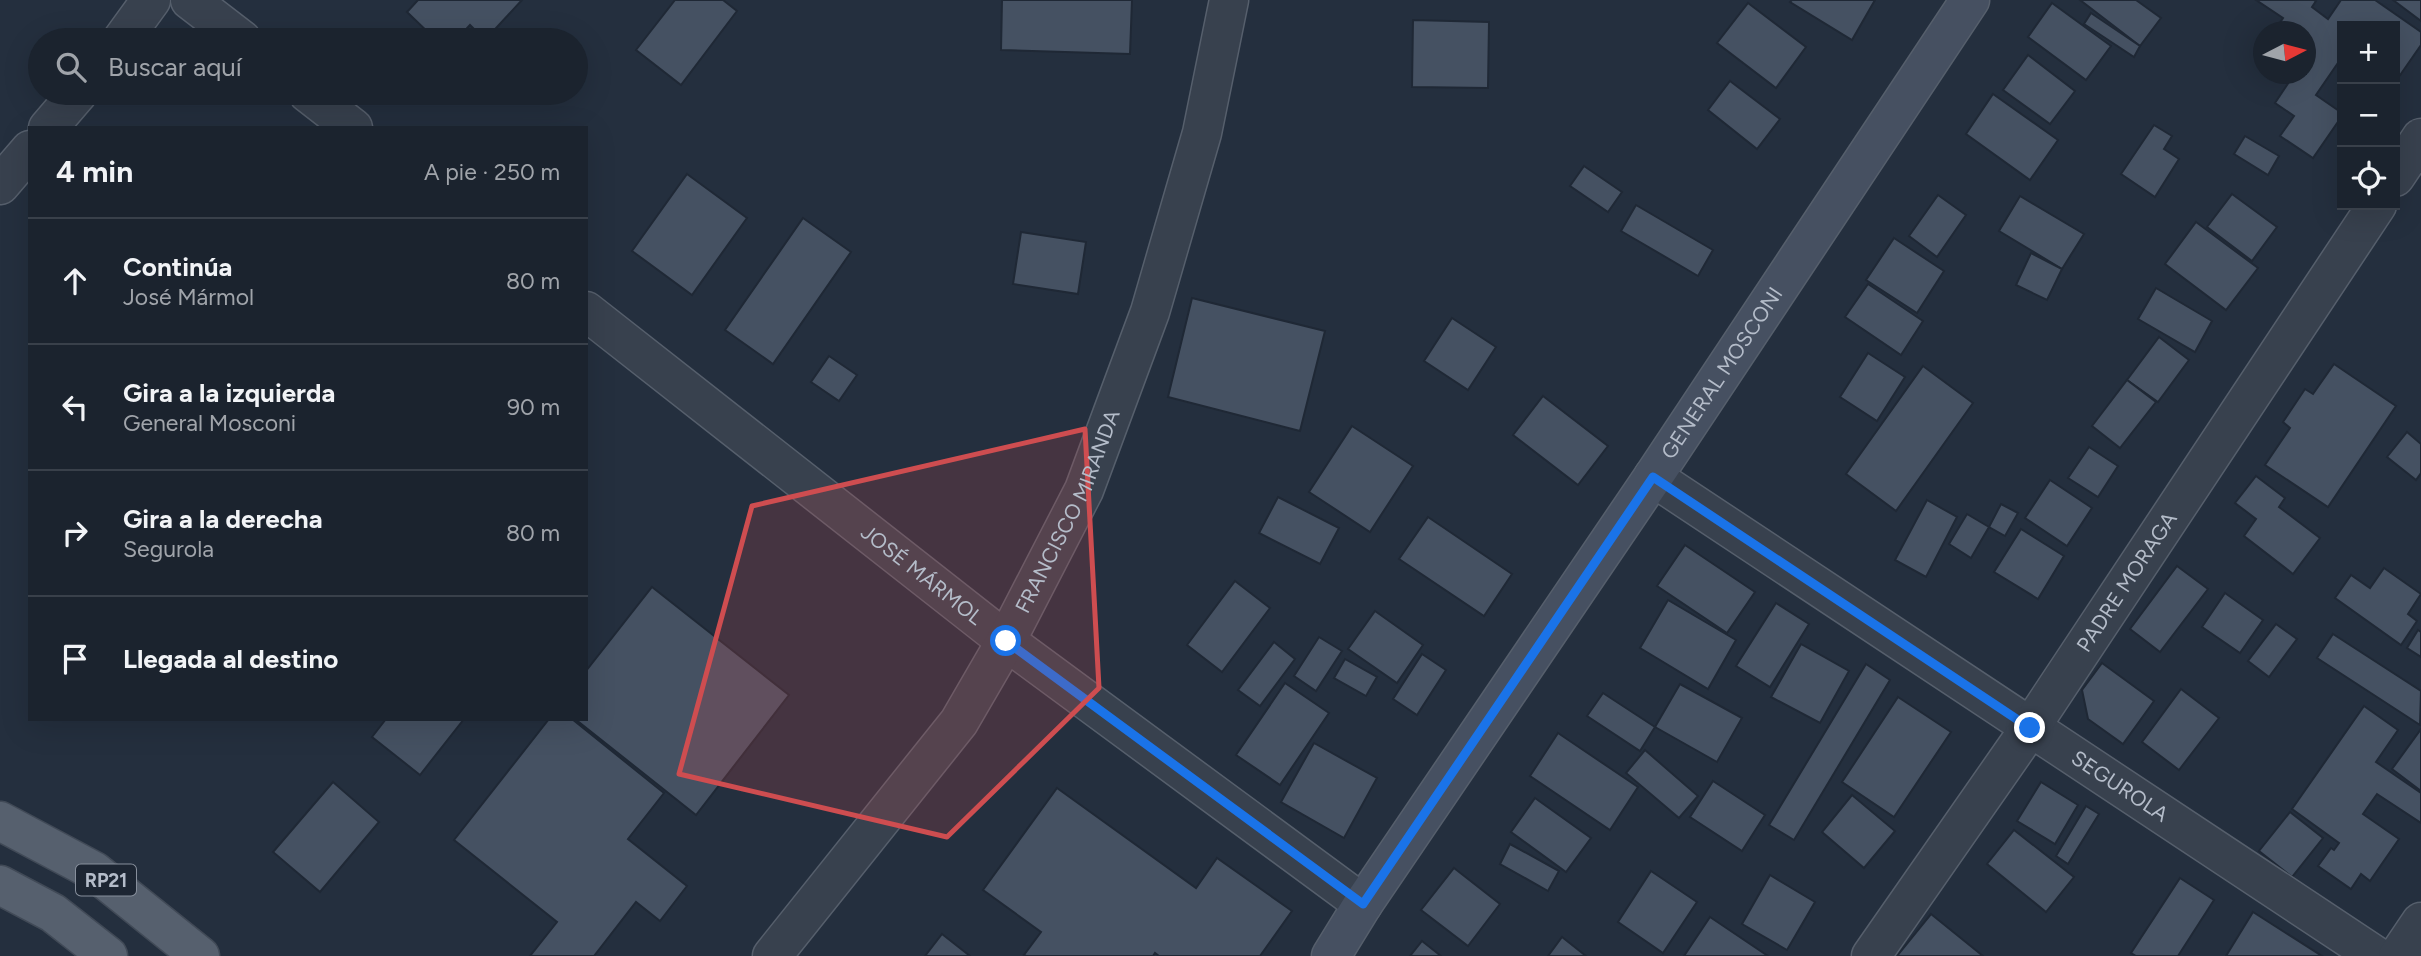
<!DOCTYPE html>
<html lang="es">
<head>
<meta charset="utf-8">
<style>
  :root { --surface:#1b232e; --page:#242b36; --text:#f1f3f6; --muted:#a0a4aa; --line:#39404a }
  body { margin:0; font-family:Figtree,sans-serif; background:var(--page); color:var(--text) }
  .controls { position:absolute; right:21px; top:21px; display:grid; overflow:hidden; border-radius:0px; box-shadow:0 7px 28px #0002 }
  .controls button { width:63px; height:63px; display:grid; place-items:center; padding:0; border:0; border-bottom:2px solid var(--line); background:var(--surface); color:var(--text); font:35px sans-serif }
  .compass { position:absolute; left:2253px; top:21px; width:63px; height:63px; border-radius:50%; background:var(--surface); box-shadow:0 7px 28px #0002; rotate:84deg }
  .stop { position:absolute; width:21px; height:21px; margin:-16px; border:5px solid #1a73e8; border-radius:50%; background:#fff }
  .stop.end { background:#1a73e8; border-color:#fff; box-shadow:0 2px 7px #0008 }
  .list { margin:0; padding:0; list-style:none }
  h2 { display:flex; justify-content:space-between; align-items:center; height:91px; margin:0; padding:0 28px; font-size:30px }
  h2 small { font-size:23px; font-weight:400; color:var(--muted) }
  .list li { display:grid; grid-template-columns:46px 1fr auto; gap:21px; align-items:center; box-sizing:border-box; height:126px; padding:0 28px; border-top:2px solid var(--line) }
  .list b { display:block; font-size:26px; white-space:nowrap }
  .list p { margin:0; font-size:23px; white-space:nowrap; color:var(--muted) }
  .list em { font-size:23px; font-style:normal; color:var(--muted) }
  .icon { flex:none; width:38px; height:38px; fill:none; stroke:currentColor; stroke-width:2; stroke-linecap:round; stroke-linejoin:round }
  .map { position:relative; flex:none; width:2421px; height:956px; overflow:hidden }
  .search { position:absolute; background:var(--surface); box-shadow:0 7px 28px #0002; left:28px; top:28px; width:560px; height:77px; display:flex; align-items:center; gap:18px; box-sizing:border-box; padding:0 24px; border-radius:38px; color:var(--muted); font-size:26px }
  .panel { position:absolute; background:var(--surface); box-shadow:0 7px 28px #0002; left:28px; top:126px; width:560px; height:595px; border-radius:0px }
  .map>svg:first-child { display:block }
  .building { fill:#455162; stroke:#1f2835; stroke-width:2 }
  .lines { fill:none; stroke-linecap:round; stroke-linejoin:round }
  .street-casing { stroke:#565f6c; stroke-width:41 }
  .secondary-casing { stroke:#565f6c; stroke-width:41 }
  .primary-casing { stroke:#414a57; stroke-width:41 }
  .street { stroke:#38414e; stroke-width:38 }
  .secondary { stroke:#465061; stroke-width:38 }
  .primary { stroke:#56606e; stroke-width:38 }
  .route { stroke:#1a73e8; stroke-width:9 }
  .marked { fill:#ce4d50; fill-opacity:0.2; stroke:#ce4d50; stroke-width:5; stroke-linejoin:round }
  .labels { text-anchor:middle; stroke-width:5; stroke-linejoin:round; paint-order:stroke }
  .shield { fill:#1d2633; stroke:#878f9c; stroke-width:2 }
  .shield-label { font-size:19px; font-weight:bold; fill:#b4bcc9 }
  .street-label { font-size:21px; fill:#b4bcc9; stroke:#1d2633 }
</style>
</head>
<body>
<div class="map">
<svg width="2421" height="956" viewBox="0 0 2421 956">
  <rect width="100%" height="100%" fill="#242f3e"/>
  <!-- building -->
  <g class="building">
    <path d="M418 0H522L485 40 470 25 456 40H436L407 12Z"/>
    <path d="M675 0H723L737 11 681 85 636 50Z"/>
    <path d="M1002 0H1132L1130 54 1001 50Z"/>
    <path d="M1792 0H1875L1852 40 1790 2Z"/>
    <path d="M2080 0H2136L2161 18 2140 46Z"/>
    <path d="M2256 0H2314L2316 1 2312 7 2328 19 2341 0H2375L2421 32V45L2396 81 2395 26H2342V57L2316 95 2342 113V116L2313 158 2280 136 2294 116 2275 103 2289 82 2277 74H2306V32H2274L2283 18Z"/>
    <path d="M2393 0H2421V21Z"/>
    <path d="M1748 3 1806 47 1776 88 1717 43Z"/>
    <path d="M2052 3 2111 46 2086 80 2028 37Z"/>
    <path d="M2091 13 2140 46 2134 57 2084 24Z"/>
    <path d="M1413 20 1489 22 1488 88 1412 87Z"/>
    <path d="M2028 55 2075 91 2050 124 2003 90Z"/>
    <path d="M1730 81 1780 119 1757 149 1708 110Z"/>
    <path d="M1993 94 2058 140 2030 180 1966 134Z"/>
    <path d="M2154 125 2172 136 2164 149 2179 159 2155 197 2121 174Z"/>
    <path d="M2245 136 2279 156 2268 175 2234 154Z"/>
    <path d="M1584 166 1622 192 1608 212 1570 186Z"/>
    <path d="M687 174 747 218 692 295 632 251Z"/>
    <path d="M2232 194 2277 227 2252 261 2207 227Z"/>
    <path d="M1938 195 1966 215 1937 257 1909 236Z"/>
    <path d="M2020 196 2084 234 2062 269 1999 231Z"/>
    <path d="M1636 205 1713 250 1698 276 1621 231Z"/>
    <path d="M803 218 851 252 773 364 725 330Z"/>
    <path d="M2196 222 2258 268 2226 310 2165 264Z"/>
    <path d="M1021 232 1086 242 1078 294 1013 284Z"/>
    <path d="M1894 238 1944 271 1917 313 1866 280Z"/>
    <path d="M2031 253 2062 269 2047 300 2016 285Z"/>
    <path d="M1868 284 1923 321 1901 355 1845 317Z"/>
    <path d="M2156 288 2212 321 2195 352 2138 319Z"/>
    <path d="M1192 298 1325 331 1300 431 1168 397Z"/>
    <path d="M1452 318 1496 347 1468 390 1424 361Z"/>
    <path d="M2159 337 2189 360 2158 402 2127 380Z"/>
    <path d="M1868 353 1905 377 1877 421 1840 397Z"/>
    <path d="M829 356 857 375 839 401 811 382Z"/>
    <path d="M2334 364 2396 406 2328 507 2265 465 2290 428 2283 422 2305 389 2313 394Z"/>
    <path d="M1923 366 1973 403 1896 511 1846 474Z"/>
    <path d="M2127 380 2156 402 2120 448 2092 426Z"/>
    <path d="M1543 396 1608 446 1578 485 1513 435Z"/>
    <path d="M1352 426 1413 466 1370 532 1309 492Z"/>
    <path d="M2407 432 2421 444V473L2416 480 2387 457Z"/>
    <path d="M2089 447 2118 466 2098 497 2068 478Z"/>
    <path d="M2256 476 2285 498 2279 507 2320 538 2293 574 2244 536 2256 519 2235 503Z"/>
    <path d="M2050 480 2092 508 2067 546 2025 518Z"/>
    <path d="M1278 497 1339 528 1320 564 1259 533Z"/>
    <path d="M1927 500 1957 517 1926 577 1895 560Z"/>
    <path d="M2001 504 2018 513 2005 536 1989 527Z"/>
    <path d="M1967 514 1989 527 1971 558 1949 544Z"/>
    <path d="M1428 517 1512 574 1484 616 1399 559Z"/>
    <path d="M2021 529 2064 556 2038 599 1994 572Z"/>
    <path d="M1685 545 1755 592 1727 633 1657 586Z"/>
    <path d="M2177 566 2208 589 2160 652 2130 629Z"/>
    <path d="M2384 568 2421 594 2408 614 2417 621 2401 645 2335 598 2351 575 2370 588Z"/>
    <path d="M1235 581 1270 608 1222 672 1187 645Z"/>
    <path d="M652 587 789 695 696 815 575 719H586V671Z"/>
    <path d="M2225 593 2263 620 2240 653 2202 627Z"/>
    <path d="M1668 600 1736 640 1708 689 1640 648Z"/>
    <path d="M1776 603 1809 624 1770 687 1736 666Z"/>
    <path d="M1375 611 1423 645 1397 683 1348 649Z"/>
    <path d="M2276 624 2297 639 2269 677 2248 661Z"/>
    <path d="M2418 630 2421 632V657L2407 648Z"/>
    <path d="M2333 634 2421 691 2420 725 2317 658Z"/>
    <path d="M1319 637 1342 651 1316 691 1294 676Z"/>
    <path d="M1274 642 1295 659 1260 706 1238 690Z"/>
    <path d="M1801 644 1849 671 1820 723 1771 697Z"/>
    <path d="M1422 654 1446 670 1417 715 1393 699Z"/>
    <path d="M1345 659 1377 677 1366 696 1334 678Z"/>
    <path d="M2102 663 2154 701 2123 744 2088 719 2082 690Z"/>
    <path d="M1866 664 1890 680 1794 840 1769 825Z"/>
    <path d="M1285 683 1329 713 1280 785 1236 755Z"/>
    <path d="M1680 684 1742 718 1717 762 1655 727Z"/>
    <path d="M2181 689 2219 718 2179 770 2142 742Z"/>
    <path d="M1603 693 1655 727 1640 751 1587 716Z"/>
    <path d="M1898 697 1951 732 1894 817 1842 782Z"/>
    <path d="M2364 706 2398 730 2376 762 2421 793V823L2377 794 2363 814 2399 839 2370 881 2361 874 2351 889 2318 866 2331 848 2334 850 2339 843 2292 809Z"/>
    <path d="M386 719H464L420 775 372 737Z"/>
    <path d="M549 719H572L664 793 628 839 687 886 660 921 636 902 594 956H530L557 922 454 840Z"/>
    <path d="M2421 729V791L2392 769Z"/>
    <path d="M1558 733 1638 787 1610 830 1530 776Z"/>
    <path d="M1314 743 1377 778 1344 838 1281 802Z"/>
    <path d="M1645 750 1698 796 1679 818 1626 773Z"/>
    <path d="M1713 781 1765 815 1742 851 1690 817Z"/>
    <path d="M333 782 379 822 320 892 273 852Z"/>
    <path d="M2041 782 2078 805 2055 844 2017 821Z"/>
    <path d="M1057 788 1196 888 1217 858 1292 911 1260 956H1159L1155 953 1153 956H1026L1024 955 1041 932 983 890Z"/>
    <path d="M1852 795 1895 831 1864 868 1822 832Z"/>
    <path d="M1535 798 1591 838 1566 872 1511 832Z"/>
    <path d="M2086 806 2099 814 2068 864 2056 856Z"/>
    <path d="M2290 812 2323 838 2292 877 2259 851Z"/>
    <path d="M2014 830 2074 877 2046 912 1987 864Z"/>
    <path d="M1510 844 1559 871 1548 891 1500 864Z"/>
    <path d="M1454 868 1500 904 1468 946 1421 910Z"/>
    <path d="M1651 871 1697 902 1663 953 1618 922Z"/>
    <path d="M1770 875 1815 902 1787 950 1742 924Z"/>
    <path d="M2180 878 2214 900 2178 956H2136L2131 953Z"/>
    <path d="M2253 912 2322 956H2226Z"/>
    <path d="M1931 914 1983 956H1897Z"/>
    <path d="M1710 917 1768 956H1684Z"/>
    <path d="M942 934 970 956H925Z"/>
    <path d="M1562 937 1586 956H1548Z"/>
    <path d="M1422 941 1441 956H1410Z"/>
  </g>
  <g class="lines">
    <!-- street casing -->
    <g class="street-casing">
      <g id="street">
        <path d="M190 0 242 40"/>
        <path d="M122 40 151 0"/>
        <path d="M308 93 353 128"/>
        <path d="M48 128 78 93"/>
        <path d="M2395 177 2421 138"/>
        <path d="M0 185 30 150"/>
        <path id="s1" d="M586 311 1006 641 1363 904"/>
        <path id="s2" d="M1653 477 2376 956"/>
        <path id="s3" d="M772 956 959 722 1006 641 1084 490 1150 312 1202 133 1229 0"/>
        <path id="s4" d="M1871 956 2030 728 2377 205"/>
        <path d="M2398 956 2421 922"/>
      </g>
    </g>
    <!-- secondary casing -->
    <g class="secondary-casing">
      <g id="secondary">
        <path id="s5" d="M1331 956 1363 904 1653 477 1970 0"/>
      </g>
    </g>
    <!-- primary casing -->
    <g class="primary-casing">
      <g id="primary">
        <path d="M0 821 94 871 200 956"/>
        <path d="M0 885 53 913 108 956"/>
      </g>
    </g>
    <!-- street -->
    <use href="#street" class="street"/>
    <!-- secondary -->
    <use href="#secondary" class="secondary"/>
    <!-- primary -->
    <use href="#primary" class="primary"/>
  </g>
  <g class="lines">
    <!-- route -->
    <path class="route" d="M1006 641 1363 904 1653 477 2030 728"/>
  </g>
  <!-- marked area -->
  <path class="marked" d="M1085 429 1099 688 947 837 679 774 752 506Z"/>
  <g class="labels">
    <!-- shield labels -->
    <rect class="shield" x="76" y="864.5" width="60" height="31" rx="5"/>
    <g class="shield-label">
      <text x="106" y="887">RP21</text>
    </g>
    <!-- street labels -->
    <g class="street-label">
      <text dy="7" stroke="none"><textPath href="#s5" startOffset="702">GENERAL MOSCONI</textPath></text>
      <text dy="7" stroke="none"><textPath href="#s3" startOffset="537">FRANCISCO MIRANDA</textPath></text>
      <text dy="7" stroke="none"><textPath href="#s1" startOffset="427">JOSÉ MÁRMOL</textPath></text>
      <text dy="7" stroke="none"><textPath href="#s4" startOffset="453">PADRE MORAGA</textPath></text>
      <text dy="7" stroke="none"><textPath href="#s2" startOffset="560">SEGUROLA</textPath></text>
    </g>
  </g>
</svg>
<div class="controls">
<button>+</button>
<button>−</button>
<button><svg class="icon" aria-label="locate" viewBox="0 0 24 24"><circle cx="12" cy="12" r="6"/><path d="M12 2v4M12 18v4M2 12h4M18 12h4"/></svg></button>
</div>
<svg class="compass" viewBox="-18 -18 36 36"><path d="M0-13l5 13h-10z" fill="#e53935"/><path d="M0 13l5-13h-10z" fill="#a0a4aa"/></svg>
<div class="stop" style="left:1006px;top:641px"></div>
<div class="stop end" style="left:2030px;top:728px"></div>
<div class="search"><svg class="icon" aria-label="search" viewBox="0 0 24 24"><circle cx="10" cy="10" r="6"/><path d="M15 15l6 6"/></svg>Buscar aquí</div>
<section class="panel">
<h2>4 min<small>A pie · 250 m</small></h2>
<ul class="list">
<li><svg class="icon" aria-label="ahead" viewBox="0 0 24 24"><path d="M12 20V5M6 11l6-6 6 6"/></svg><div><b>Continúa</b><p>José Mármol</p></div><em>80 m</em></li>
<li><svg class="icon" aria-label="left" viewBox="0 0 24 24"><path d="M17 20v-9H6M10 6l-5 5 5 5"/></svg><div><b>Gira a la izquierda</b><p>General Mosconi</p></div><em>90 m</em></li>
<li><svg class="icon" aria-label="right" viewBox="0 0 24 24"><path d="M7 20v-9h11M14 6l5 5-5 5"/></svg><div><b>Gira a la derecha</b><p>Segurola</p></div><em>80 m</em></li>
<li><svg class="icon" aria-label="arrive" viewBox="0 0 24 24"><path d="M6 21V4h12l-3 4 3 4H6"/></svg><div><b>Llegada al destino</b></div></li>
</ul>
</section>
</div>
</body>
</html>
